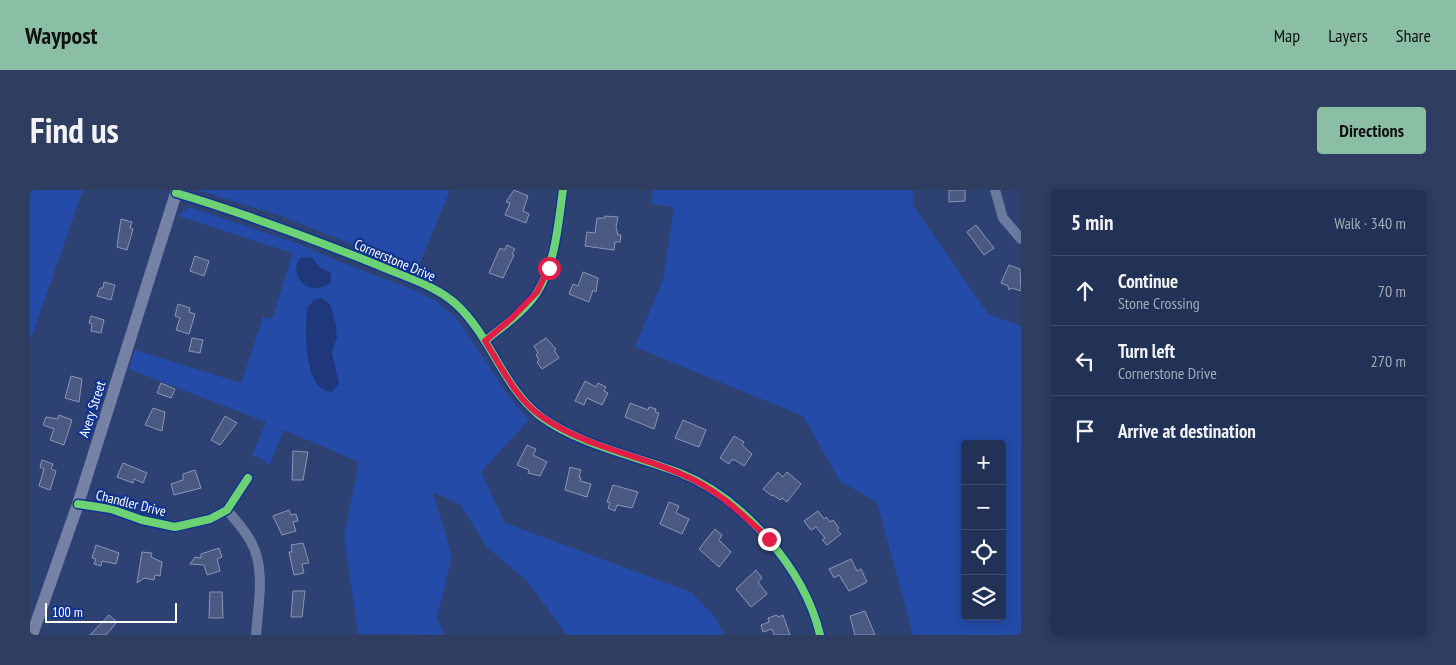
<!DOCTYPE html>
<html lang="en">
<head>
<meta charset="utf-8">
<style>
  :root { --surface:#223156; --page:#2e3d60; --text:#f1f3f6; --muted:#a2a9b9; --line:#3f4c6c; --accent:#8abfa5 }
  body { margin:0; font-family:"PT Sans Narrow",sans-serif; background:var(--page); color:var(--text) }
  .controls { position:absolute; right:15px; bottom:15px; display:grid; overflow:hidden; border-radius:5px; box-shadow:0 2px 12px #0003 }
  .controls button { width:45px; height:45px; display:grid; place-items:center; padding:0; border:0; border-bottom:1px solid var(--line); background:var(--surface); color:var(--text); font:25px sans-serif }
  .scale { position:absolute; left:15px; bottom:12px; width:132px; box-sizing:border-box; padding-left:5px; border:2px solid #fff; border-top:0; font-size:14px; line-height:18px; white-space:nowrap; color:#fff; -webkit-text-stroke:4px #113490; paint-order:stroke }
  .stop { position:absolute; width:15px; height:15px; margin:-11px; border:4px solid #e11d48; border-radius:50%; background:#fff }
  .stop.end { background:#e11d48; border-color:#fff; box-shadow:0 1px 5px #0008 }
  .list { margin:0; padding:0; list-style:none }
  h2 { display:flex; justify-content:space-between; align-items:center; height:65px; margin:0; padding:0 20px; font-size:21px }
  h2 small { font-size:16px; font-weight:400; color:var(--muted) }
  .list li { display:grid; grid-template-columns:32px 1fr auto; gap:15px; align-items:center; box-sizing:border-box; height:70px; padding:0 20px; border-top:1px solid var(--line) }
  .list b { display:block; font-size:19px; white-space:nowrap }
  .list p { margin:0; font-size:16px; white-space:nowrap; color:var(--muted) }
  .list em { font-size:16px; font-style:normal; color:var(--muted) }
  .icon { flex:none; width:28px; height:28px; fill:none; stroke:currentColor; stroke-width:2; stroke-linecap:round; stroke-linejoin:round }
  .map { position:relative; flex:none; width:991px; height:445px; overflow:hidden; border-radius:5px }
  header { display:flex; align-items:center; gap:30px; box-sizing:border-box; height:70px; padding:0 25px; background:var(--accent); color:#111 }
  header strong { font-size:24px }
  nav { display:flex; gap:28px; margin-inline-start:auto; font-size:18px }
  .intro { display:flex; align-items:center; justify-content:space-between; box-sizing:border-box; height:120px; padding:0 30px }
  h1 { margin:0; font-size:35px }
  .button { padding:12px 22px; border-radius:5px; background:var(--accent); color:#111; font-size:18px; font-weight:700 }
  main { display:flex; gap:30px; padding:0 30px }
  aside { flex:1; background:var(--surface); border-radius:5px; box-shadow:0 2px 12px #0003 }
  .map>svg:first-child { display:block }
  .green { fill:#244ba7; fill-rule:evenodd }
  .water { fill:#1f387c }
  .building { fill:#495981; stroke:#8a96b4 }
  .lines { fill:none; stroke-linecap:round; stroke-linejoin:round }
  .minor { stroke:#6a7a9e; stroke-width:10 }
  .major { stroke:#7582a5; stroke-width:12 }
  .cycleway-casing { stroke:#113490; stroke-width:11 }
  .cycleway { stroke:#6cd273; stroke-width:8 }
  .route { stroke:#e11d48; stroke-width:6 }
  .labels { text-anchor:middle; stroke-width:4.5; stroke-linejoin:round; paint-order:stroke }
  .street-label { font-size:14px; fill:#fff; stroke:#113490 }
</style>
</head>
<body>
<header>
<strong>Waypost</strong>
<nav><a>Map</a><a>Layers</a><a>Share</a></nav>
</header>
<div class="intro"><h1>Find us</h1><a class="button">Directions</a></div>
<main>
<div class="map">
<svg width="991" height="445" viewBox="0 0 991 445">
  <rect width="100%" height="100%" fill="#2e4173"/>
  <!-- green -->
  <g class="green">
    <path d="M0 0H53L0 151Z"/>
    <path d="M168 0H420L387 80 251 26Z"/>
    <path d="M623 0H883V15L958 124 991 136V445H883L847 312 810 291 773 226 605 157 633 90 644 17 621 14ZM935 254H972V426H935Z"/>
    <path d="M157 18H162L267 53 308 71 384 100 406 111 425 127 433 137 480 208 499 230 451 282 475 333 661 402 685 427 694 445H537L497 391 456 356 431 315 403 302 422 366 407 428 415 445 328 444 314 346 329 272 254 240 239 276 231 268 222 266 236 232 99 179 105 160 211 193 233 127 242 129 263 63 148 26Z"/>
  </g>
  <!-- water -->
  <g class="water">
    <path d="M276 67 283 68 289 77 301 83V92C279 110 257 84 270 68Z"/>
    <path d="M291 108 300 114 306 136 307 147 302 162 309 194 302 202C273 202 275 138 277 118L284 110Z"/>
  </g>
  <!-- building -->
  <g class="building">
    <path d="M484 0 498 6 493 21 499 24 496 33 475 25 480 13 476 12Z"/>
    <path d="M919 0H935V11L919 12Z"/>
    <path d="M575 26 588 27 586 37 588 45H591L590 52H585L584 60 555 56 557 42 565 43 567 28H575Z"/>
    <path d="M91 29 102 32 100 38 103 39 97 60 87 57Z"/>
    <path d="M946 35 964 58 954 65 937 42Z"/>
    <path d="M477 55 485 59 482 64 484 65 473 88 459 83 470 58 475 60Z"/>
    <path d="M165 66 179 71 174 86 160 81Z"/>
    <path d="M979 75 990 79 991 101 982 98 979 100 978 96 971 93Z"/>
    <path d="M553 82 568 88 566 102 563 100 559 112 539 104 543 94 548 96Z"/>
    <path d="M74 92 85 95 81 110 67 106 70 98H73Z"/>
    <path d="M148 114 160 118 159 122 165 124 159 144 146 140 150 128 145 126Z"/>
    <path d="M61 126 74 130 71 143 61 141 62 134 59 133Z"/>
    <path d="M162 148 173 150 170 163 159 161Z"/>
    <path d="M516 148 526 159 524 160 529 168 512 179 507 172 509 170 506 165 508 163 504 156Z"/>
    <path d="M41 186 52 189 49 212 35 208Z"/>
    <path d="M555 191 566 197 568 193 576 197 574 201 578 203 572 215 557 208 554 215 545 211Z"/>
    <path d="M131 193 145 199 141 208 127 203Z"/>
    <path d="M600 213 618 220 619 217 626 219 625 222 629 223 624 239 595 227Z"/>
    <path d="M123 218 135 222 132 241 115 235Z"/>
    <path d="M29 225 42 230 34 255 20 250 24 239 13 235 16 227 28 229Z"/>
    <path d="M195 226 207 233 190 255 181 250Z"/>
    <path d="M653 230 676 240 669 257 645 248Z"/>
    <path d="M704 246 714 252 712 255 722 264 714 276 705 270H701L699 274 690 268Z"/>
    <path d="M497 255 506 259 503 265 517 272 510 286 498 283 499 280 487 275Z"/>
    <path d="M263 261 278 262 273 290H262Z"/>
    <path d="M12 270 23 274 21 279 26 281 20 300 9 296 14 279 10 277Z"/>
    <path d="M93 273 117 283 113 293 104 289 103 293 87 287Z"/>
    <path d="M540 277 551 280 549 287 551 288 550 291 561 294 557 307 535 300Z"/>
    <path d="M165 280 171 298 144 305 141 294 153 290V284Z"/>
    <path d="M748 282 753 287 757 282 771 294 757 312 752 308 750 310 743 305 742 306 733 299Z"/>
    <path d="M583 295 608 302 602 318 587 315 585 321 578 318 580 313 577 312Z"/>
    <path d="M639 312 649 316 646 323 659 329 652 344 630 334Z"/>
    <path d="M259 320 261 325 266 324 268 331 263 332 266 341 252 345 243 326Z"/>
    <path d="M788 321 794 329 796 327 800 332 803 330 809 338 807 340 811 344 797 355 792 350 795 348 786 337 781 340 774 331Z"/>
    <path d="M685 339 692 345 689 350 701 362 689 377 669 359Z"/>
    <path d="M273 353 279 373 272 374 274 383 264 385 259 362H262L261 355Z"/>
    <path d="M66 355 89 363 86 374 72 371 71 376 64 374 66 369 62 368Z"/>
    <path d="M189 358 192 367 187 369 190 381 177 385 174 375 160 374 165 367 171 368V364Z"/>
    <path d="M112 362 122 363 121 367 132 372 130 386 125 385 124 390 114 388 107 393Z"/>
    <path d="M821 369 827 381 831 379 837 392 819 401 809 385 804 388 799 379Z"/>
    <path d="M726 380 732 388 728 392 737 404 721 417 706 399Z"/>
    <path d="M263 401H275L272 427H261Z"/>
    <path d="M180 402H192L193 428H179Z"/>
    <path d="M835 421 845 445H825L820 426Z"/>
    <path d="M79 425 87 432 76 445H60Z"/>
    <path d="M747 425 748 427 753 425 760 445H744L742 439 733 442 731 435 739 432 738 428Z"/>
  </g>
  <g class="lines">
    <!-- minor -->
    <g class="minor">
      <path d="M965 0 973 28 991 49"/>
      <path d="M146 3C216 24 283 49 350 76 375 87 407 96 427 115 461 147 473 197 510 226 549 255 606 266 650 283 713 308 775 380 790 445"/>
      <path d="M455 151C473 136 496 121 508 101 526 71 528 34 533 0"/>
      <path d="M48 314 81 319 112 330 145 337 180 329 197 320 218 288"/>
      <path d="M197 320C205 330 215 340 221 352 236 378 228 416 226 445"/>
    </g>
    <!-- major -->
    <path class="major" d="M2 445 48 314 147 0"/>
    <!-- cycleway casing -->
    <g class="cycleway-casing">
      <g id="cycleway">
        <path d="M146 3C216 24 283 49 350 76 375 87 407 96 427 115 461 147 473 197 510 226 549 255 606 266 650 283 713 308 775 380 790 445"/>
        <path d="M455 151C473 136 496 121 508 101 526 71 528 34 533 0"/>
        <path d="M48 314 81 319 112 330 145 337 180 329 197 320 218 288"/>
      </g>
    </g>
    <!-- cycleway -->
    <use href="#cycleway" class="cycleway"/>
  </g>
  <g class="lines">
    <!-- route -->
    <path class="route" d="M519 78 507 102 482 128 455 151C471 176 486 209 511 226 553 256 605 264 651 284 686 298 712 324 739 349"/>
  </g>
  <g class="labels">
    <!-- street labels -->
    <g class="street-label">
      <text transform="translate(365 70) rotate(23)" y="5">Cornerstone Drive</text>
      <text transform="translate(62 219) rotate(-72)" y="5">Avery Street</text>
      <text transform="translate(101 313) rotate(14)" y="5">Chandler Drive</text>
    </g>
  </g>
</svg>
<div class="controls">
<button>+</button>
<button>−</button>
<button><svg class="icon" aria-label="locate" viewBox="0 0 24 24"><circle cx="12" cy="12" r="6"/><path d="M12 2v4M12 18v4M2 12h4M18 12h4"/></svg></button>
<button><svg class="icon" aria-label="layers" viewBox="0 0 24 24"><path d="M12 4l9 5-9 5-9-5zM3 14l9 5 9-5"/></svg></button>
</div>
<div class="scale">100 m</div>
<div class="stop" style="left:519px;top:78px"></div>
<div class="stop end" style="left:739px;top:349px"></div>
</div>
<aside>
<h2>5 min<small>Walk · 340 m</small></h2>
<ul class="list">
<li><svg class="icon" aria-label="ahead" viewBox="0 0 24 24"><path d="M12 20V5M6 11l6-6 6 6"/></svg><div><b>Continue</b><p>Stone Crossing</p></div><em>70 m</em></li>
<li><svg class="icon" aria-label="left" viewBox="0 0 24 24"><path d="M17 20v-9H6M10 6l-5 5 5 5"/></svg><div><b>Turn left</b><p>Cornerstone Drive</p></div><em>270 m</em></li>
<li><svg class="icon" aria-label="arrive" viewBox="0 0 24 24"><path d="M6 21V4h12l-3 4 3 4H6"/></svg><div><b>Arrive at destination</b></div></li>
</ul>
</aside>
</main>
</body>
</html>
